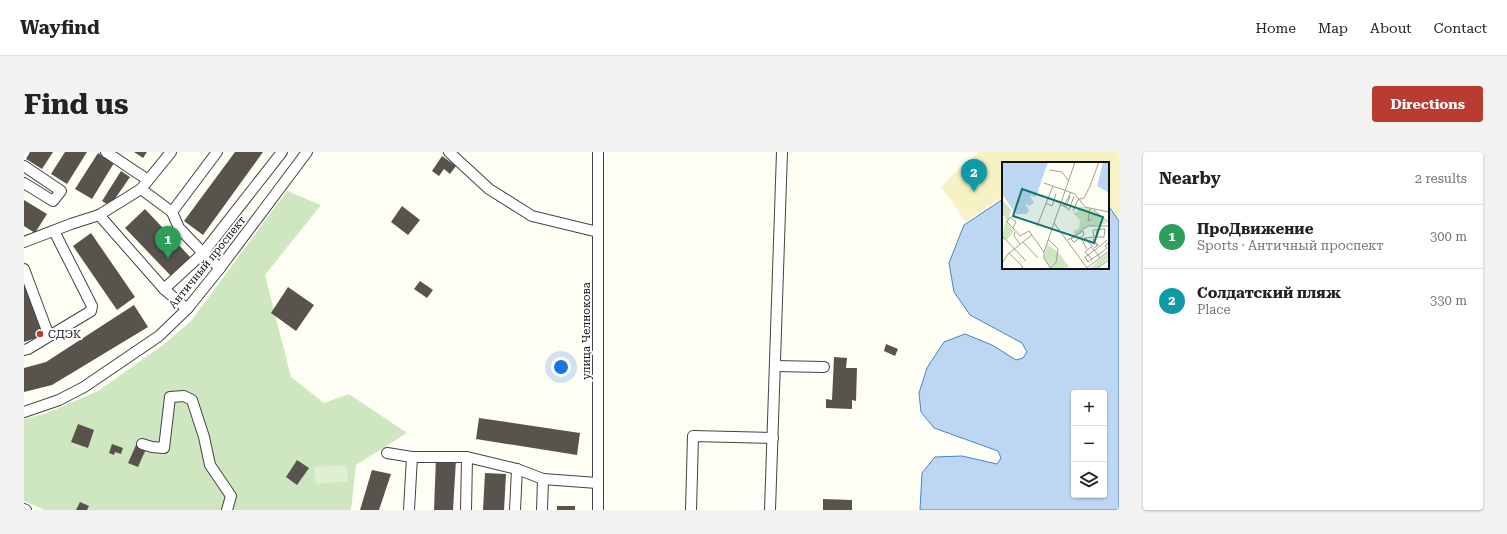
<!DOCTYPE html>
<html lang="en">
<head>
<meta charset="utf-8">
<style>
  :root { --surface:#fff; --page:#f2f2f2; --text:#222; --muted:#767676; --line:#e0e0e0; --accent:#b83c31 }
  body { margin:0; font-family:"Roboto Serif",serif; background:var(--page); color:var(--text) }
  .controls { position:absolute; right:12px; bottom:12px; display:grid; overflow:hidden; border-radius:4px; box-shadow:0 1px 3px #0004 }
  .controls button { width:36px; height:36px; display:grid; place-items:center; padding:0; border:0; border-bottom:1px solid var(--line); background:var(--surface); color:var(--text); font:20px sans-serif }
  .you { position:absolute; left:537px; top:215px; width:14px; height:14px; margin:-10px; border:3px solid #fff; border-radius:50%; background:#1a73e8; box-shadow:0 0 0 6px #1a73e833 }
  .badge { display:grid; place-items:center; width:26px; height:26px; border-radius:50%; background:var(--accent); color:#fff; font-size:13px; font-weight:700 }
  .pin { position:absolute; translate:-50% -33px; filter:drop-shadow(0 1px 2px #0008) }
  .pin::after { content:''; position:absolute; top:21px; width:14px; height:12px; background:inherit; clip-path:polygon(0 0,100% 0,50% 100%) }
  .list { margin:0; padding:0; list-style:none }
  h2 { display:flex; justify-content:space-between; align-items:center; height:52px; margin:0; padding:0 16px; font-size:17px }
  h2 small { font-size:13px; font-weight:400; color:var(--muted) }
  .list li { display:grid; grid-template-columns:26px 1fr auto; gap:12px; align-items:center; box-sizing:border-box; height:64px; padding:0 16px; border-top:1px solid var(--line) }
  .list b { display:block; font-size:15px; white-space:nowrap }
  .list p { margin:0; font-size:13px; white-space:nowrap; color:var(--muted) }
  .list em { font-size:13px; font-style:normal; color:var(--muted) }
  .icon { flex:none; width:22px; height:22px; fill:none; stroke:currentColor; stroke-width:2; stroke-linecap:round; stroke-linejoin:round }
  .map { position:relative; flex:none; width:1095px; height:358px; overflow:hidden; border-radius:4px }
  header { display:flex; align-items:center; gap:24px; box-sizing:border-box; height:56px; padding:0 20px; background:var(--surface); border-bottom:1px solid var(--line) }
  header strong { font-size:19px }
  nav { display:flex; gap:22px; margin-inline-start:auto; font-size:14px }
  .intro { display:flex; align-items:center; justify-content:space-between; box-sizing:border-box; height:96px; padding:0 24px }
  h1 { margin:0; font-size:28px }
  .button { padding:10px 18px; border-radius:4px; background:var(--accent); color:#fff; font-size:14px; font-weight:700 }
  main { display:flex; gap:24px; padding:0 24px }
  aside { flex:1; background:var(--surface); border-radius:4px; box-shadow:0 1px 3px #0004 }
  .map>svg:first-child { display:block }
  .green { fill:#cfe7c0 }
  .sand { fill:#f7f2c4 }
  .pitch { fill:#e1efd1 }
  .water { fill:#bdd7f2; stroke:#4983c4; fill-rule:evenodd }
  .building { fill:#59534e }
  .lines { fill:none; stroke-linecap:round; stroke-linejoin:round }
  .minor-casing { stroke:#444; stroke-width:12 }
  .minor { stroke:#fff; stroke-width:10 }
  .poi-dot { fill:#b83c31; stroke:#fff; stroke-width:1.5 }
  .labels { text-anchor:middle; stroke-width:4; stroke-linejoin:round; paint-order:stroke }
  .street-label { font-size:11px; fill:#111; stroke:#fff }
  .poi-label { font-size:11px; fill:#111; stroke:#fff; text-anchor:start }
  .inset-road { fill:none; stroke:#9f9f9a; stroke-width:1 }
  .view { fill:#0f766e; fill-opacity:0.15; stroke:#0f766e; stroke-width:2 }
  .inset-edge { fill:none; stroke:#111; stroke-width:2 }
</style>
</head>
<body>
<header>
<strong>Wayfind</strong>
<nav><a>Home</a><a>Map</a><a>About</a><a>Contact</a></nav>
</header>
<div class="intro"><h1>Find us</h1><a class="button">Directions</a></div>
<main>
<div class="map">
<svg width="1095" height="358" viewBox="0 0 1095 358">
  <rect width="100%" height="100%" fill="#fefef5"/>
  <!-- green -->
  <path class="green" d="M263 39 297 53 241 123 267 225 300 251 325 242 383 281 332 313 327 358H21L0 349V267L23 261 74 239 139 193 167 169Z"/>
  <!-- sand -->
  <path class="sand" d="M955 0H1095V66L1084 50V11H979V45L955 60 942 70 917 35 936 15Z"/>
  <!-- pitch -->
  <path class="pitch" d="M322 313 324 329 292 332 290 315Z"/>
  <!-- water -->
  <path class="water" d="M979 47V116H1084V53L1095 69V358H896L898 321 911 305 938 304 973 312 977 306 974 299 910 276 897 260 895 241 903 216 920 190 941 182 968 193 992 208 999 206 1003 200 998 191 946 163 930 140 925 111 940 73ZM1050 241H1080V343H1050Z"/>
  <!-- building -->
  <g class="building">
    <path d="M6 0H29L18 17 2 7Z"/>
    <path d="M41 0H63L43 32 27 22Z"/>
    <path d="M110 0H123L119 6Z"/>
    <path d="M211 0H239L179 83 160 69Z"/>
    <path d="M74 1 90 11 68 47 51 37Z"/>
    <path d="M418 4 432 14 426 22 420 17 415 24 408 19Z"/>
    <path d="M97 19 106 25 86 54 78 49Z"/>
    <path d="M0 48 23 62 11 81 0 74Z"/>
    <path d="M378 54 396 68 384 83 367 70Z"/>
    <path d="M121 57 167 106 147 124 101 76Z"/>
    <path d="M67 81 111 145 93 158 49 94Z"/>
    <path d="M0 128 20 183 0 190Z"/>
    <path d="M396 129 409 138 403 146 390 137Z"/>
    <path d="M264 135 290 153 272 179 247 161Z"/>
    <path d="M110 153 124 175 28 233 0 240V216L22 210Z"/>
    <path d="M862 192 874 197 871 204 860 199Z"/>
    <path d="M810 205 823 206 822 216H833L832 249 828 248V257L802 256V247L808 248Z"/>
    <path d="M455 266 556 281 553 303 452 287Z"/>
    <path d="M54 272 70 278 64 296 47 290Z"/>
    <path d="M88 292 99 296 97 302 91 300 90 303 85 301Z"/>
    <path d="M112 293 122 297 114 315 104 311Z"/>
    <path d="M412 306 432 308 429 358H410Z"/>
    <path d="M273 308 285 316 273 333 262 325Z"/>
    <path d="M348 318 367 322 355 358H336Z"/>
    <path d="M461 321 482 322 480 358H459Z"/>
    <path d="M799 347 828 348V358H799Z"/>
    <path d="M56 350 65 354 63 358H52Z"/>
    <rect x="533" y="354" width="18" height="4"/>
  </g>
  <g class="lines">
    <!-- minor casing -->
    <g class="minor-casing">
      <g id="minor">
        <path d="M82 0 124 28"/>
        <path d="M193 0 148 60 155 76 179 101 258 0"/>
        <path d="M425 0 465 37 508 64 574 80"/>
        <path d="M0 14 37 39 29 49 0 31"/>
        <path d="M117 37 148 60"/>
        <path d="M75 63 140 137 163 157"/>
        <path d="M0 90 47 72 75 63 117 37 147 0"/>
        <path d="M0 117 25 184"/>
        <path d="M140 137 179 101 196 116"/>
        <path d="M0 198 4 197 67 159 68 154 30 79"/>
        <path d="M751 214 800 215"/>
        <path d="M0 260 35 248 60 235 135 184 163 157 196 116 283 0"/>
        <path d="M118 292 128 295 140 296 146 245 160 244 168 248 180 285 186 313 207 344 203 358"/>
        <path d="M363 301 388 305H443"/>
        <path d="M0 357 2 358"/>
        <path d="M385 358 388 305"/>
        <path d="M442 358 443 305 493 317 519 327"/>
        <path d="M491 358 493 317"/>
        <path d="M518 358 519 327 573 331"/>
        <path d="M574 358V0"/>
        <path d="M667 358 669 284 749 286"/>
        <path d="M746 358 758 0"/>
      </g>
    </g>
    <!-- minor -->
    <use href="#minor" class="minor"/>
  </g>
  <!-- markers -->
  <circle class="poi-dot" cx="16" cy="182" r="4"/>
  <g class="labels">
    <!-- street labels -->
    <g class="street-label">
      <text transform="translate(183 110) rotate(-51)" y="4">Античный проспект</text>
      <text transform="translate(562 179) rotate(-90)" y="4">улица Челнокова</text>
    </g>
    <!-- poi labels -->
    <g class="poi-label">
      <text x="24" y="186">СДЭК</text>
    </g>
  </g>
  <!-- overview -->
  <g transform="translate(978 10)">
    <rect width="107" height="107" fill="#fefef5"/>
    <path d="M0 37 9 48 5 61 12 69 5 78 0 76 4 57 0 51ZM78 44 92 48 105 62 86 64 73 72 71 70 77 66 78 58 71 51 75 50ZM45 82 56 90 67 105 49 107 42 96ZM107 90V96L94 107H87Z" fill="#cfe7c0"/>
    <path d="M0 0H46L34 35 28 34 32 41 27 44 23 41 27 48 25 52H14L0 32ZM101 0H107V31L95 24Z" fill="#bdd7f2"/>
    <path class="inset-road" d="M48 8 60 10 66 18M42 21 73 32 83 45 107 50M78 37 82 36 88 24 97 0M44 41 50 44 54 32M58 43 62 44 69 30M62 44 67 48 72 34M64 46 68 34M88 46 86 59 90 57M92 48 107 61M71 49 77 36M52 61 85 106 98 96M35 64 51 24M11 66 14 60 8 55 5 60 11 66 18 74 27 69 42 90M81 69 82 73 72 80 69 77ZM13 70 12 74 18 82M0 74 24 99M92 75 91 68 103 67 102 75H95M83 76 95 75V68M83 76 91 85M83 76 80 78 85 87M46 77 56 87 54 101 48 106M66 78 86 64H107M21 80 36 96M106 81 103 84 105 86 96 93 98 96 107 89M92 86 96 83 91 77 95 84M7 91 21 105 18 107M90 97 83 90 89 85 92 88 96 93 90 97 86 100 83 95 89 91 92 88H93L105 78M0 101 6 92 30 73M49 107 42 96V90L73 0M94 107 107 98"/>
    <path class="view" d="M20 27 101 55 92 81 11 54Z"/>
    <rect width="107" height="107" class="inset-edge"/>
  </g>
</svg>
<div class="controls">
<button>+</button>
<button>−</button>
<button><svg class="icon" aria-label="layers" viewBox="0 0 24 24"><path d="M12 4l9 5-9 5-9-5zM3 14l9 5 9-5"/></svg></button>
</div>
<div class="you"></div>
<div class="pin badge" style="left:144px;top:107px;background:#2e9e5b">1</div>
<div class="pin badge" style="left:950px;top:40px;background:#0f9aa8">2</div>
</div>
<aside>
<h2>Nearby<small>2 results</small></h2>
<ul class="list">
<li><span class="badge" style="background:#2e9e5b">1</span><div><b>ПроДвижение</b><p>Sports · Античный проспект</p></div><em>300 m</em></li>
<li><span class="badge" style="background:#0f9aa8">2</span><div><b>Солдатский пляж</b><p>Place</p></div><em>330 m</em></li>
</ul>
</aside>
</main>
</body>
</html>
